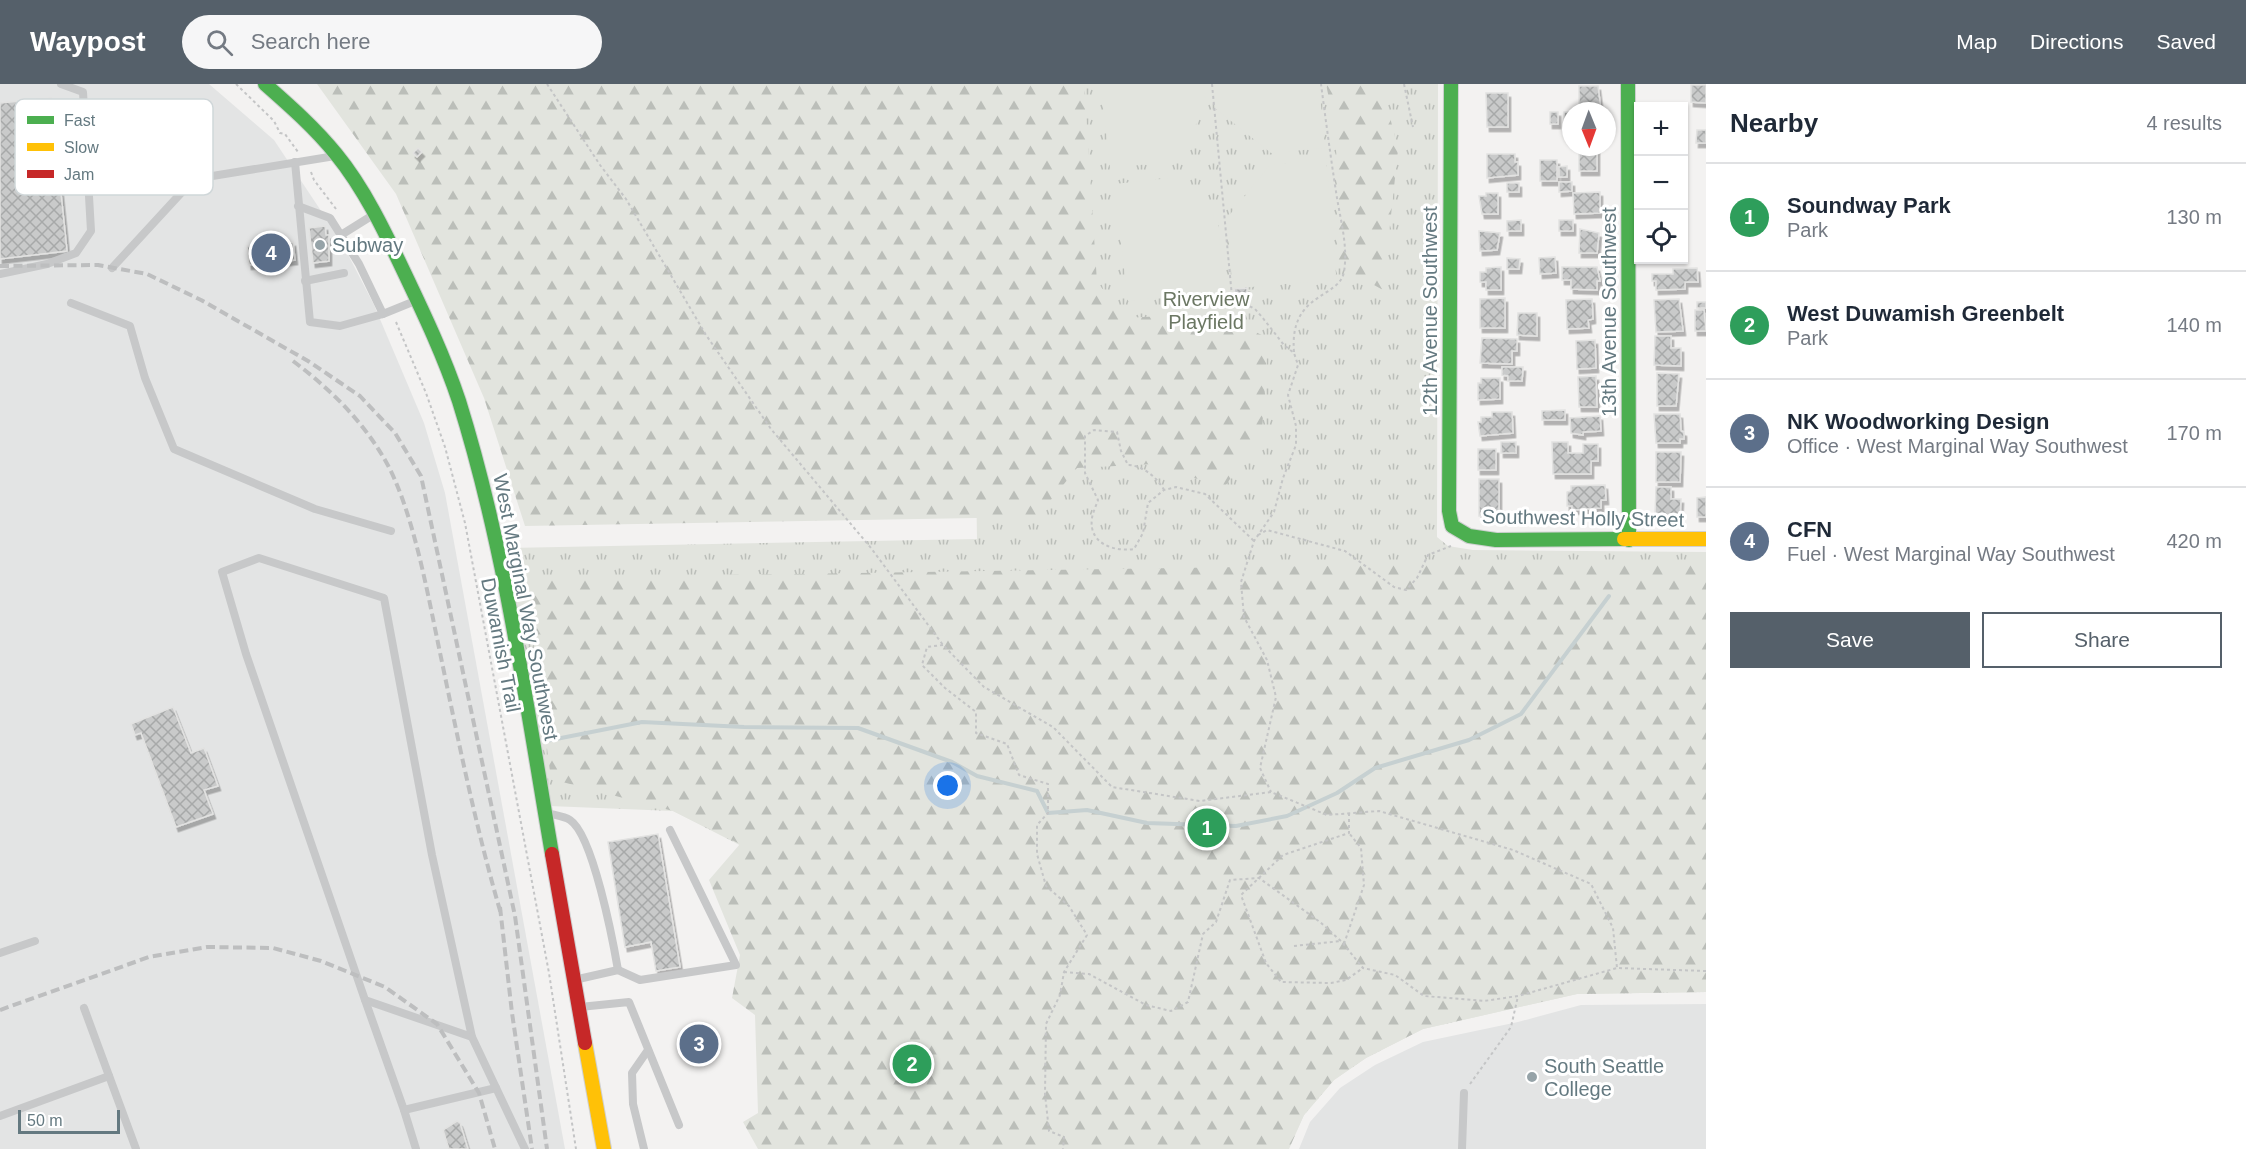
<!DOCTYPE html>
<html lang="en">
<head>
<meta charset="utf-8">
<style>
  :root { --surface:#fff; --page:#f6f6f7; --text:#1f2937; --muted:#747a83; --line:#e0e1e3; --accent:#55606a }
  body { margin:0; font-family:Arial,sans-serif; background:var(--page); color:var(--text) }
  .controls { position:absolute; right:18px; top:18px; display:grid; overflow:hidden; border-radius:0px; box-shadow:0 2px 4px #0004 }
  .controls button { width:54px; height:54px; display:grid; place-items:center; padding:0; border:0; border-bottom:2px solid var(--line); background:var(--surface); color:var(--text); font:30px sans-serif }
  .compass { position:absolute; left:1562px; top:18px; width:54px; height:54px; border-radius:50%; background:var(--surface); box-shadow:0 2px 4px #0004; rotate:179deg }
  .scale { position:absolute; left:18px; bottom:15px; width:102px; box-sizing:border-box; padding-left:6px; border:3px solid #647980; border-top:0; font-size:16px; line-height:21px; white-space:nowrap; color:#647980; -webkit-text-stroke:4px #fff; paint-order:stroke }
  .you { position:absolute; left:948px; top:702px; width:21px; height:21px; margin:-15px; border:4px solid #fff; border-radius:50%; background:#1a73e8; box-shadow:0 0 0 9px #1a73e833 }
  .badge { display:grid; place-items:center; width:39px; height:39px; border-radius:50%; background:var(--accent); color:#fff; font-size:20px; font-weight:700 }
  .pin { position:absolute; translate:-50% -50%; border:3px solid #fff; box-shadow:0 2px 6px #0006 }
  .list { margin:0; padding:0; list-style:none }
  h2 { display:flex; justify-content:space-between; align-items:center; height:78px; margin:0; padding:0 24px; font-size:26px }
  h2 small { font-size:20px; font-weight:400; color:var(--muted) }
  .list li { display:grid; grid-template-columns:39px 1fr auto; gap:18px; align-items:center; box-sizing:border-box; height:108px; padding:0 24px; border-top:2px solid var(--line) }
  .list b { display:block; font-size:22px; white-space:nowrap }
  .list p { margin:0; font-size:20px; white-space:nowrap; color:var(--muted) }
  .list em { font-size:20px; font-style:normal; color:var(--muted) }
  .actions { display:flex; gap:12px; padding:18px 24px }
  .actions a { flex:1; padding:14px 0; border:2px solid var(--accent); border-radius:0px; text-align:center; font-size:21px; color:var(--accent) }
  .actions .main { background:var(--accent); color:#fff }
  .icon { flex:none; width:33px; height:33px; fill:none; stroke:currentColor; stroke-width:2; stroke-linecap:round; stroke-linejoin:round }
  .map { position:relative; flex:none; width:1706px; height:1065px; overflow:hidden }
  header { display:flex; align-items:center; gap:36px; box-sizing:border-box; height:84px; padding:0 30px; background:var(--accent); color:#fff }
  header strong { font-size:28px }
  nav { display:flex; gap:33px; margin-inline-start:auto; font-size:21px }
  .search { width:420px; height:54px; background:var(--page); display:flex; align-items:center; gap:15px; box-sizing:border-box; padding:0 21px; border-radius:33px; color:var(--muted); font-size:22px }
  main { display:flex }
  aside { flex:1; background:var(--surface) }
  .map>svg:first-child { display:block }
  .built { fill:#e3e4e4 }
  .grass { fill:url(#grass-tufts) }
  .forest { fill:url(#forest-firs) }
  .pitch { fill:#e2e4de }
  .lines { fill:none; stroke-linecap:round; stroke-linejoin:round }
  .stream { stroke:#c6d0d1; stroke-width:4 }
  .building { fill:url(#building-cross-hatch); stroke:#e2e2e1; stroke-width:1.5; filter:url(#shadow) }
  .fast-casing { stroke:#cfd0d1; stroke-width:16 }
  .slow-casing { stroke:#cfd0d1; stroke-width:16 }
  .jam-casing { stroke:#cfd0d1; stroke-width:16 }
  .path { stroke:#c4c5c6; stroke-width:2; stroke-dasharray:3 3; stroke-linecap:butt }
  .lane { stroke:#c7c8c9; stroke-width:8 }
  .fast { stroke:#4caf50; stroke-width:14 }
  .slow { stroke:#ffc107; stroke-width:14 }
  .jam { stroke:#c62828; stroke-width:14 }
  .rail { stroke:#bdbebf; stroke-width:4; stroke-dasharray:9 4.5; stroke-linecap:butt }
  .poi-dot { fill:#96a3a8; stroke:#fff; stroke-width:2 }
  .labels { text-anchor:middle; stroke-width:6; stroke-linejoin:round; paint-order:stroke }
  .poi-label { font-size:20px; fill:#647980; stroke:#fff; text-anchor:start }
  .park-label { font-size:20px; fill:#6b7763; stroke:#fff }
  .street-label { font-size:20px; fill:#647980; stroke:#fff }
  .key { fill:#fff; stroke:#d0d7d9; stroke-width:1.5 }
  .key-label { font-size:16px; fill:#647980 }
</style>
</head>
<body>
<header>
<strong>Waypost</strong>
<div class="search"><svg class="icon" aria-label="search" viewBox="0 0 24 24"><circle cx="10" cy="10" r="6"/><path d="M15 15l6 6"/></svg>Search here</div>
<nav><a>Map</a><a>Directions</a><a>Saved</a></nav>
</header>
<main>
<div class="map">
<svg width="1706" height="1065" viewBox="0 0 1706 1065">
  <defs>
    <pattern id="grass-tufts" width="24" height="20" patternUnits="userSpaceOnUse" patternTransform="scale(1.5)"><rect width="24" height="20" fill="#e2e4de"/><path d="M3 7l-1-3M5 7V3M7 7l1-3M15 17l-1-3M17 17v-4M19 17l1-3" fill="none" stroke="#bbbeb9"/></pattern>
    <pattern id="forest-firs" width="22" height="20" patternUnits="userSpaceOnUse" patternTransform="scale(1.5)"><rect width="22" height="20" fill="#e2e4de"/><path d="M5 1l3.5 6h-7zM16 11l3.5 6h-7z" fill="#bbbeb9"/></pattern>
    <pattern id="building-cross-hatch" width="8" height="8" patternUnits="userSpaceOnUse" patternTransform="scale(1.5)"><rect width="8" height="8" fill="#c9caca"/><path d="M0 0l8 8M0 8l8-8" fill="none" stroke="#a7a9a9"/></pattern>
    <filter id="shadow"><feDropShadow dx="2.5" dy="4.5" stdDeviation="0" flood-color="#0004"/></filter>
  </defs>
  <rect width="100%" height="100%" fill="#f3f2f1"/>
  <!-- built -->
  <g class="built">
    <path d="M0 0H209L274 56 341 157 374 221 424 339 445 409 565 1065H0Z"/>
    <path d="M1706 920V1065H1299L1310 1038 1340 1004 1375 981 1423 958 1518 938 1581 921Z"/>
  </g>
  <!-- grass -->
  <path class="grass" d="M981 0H1438L1437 453 1448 462 1473 466 1706 468V908L1577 910 1423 945 1366 974 1334 996 1304 1031 1297 1046 673 727 549 722 503 464 977 455 972 121Z"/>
  <!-- forest -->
  <g class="forest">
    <path d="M317 0H1084L1097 198 1126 234 1216 229 1268 254 1262 347 1224 404 1154 380 1077 384 1037 433 525 442 484 314 396 110Z"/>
    <path d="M1326 0H1382L1398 66 1383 206 1338 181 1336 49Z"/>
    <path d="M1706 476V908L1577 910 1423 945 1366 974 1334 996 1304 1031 1289 1065H758L743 1038 758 1029 755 931 732 914 740 871 709 796 740 760 673 727 551 695 525 494Z"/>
  </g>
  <!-- pitch -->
  <g class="pitch">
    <path d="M1101 0H1204L1206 26 1170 78 1110 84Z"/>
    <path d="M1214 0H1319L1325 64 1271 69 1216 25Z"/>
    <path d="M1326 74 1336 190 1332 196 1239 204 1232 199 1227 134 1270 81Z"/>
    <path d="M1170 94 1218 138 1224 207 1128 217 1114 100Z"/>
  </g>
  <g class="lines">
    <!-- stream -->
    <path class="stream" d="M546 657 642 638 744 643 858 644 952 678 977 692 1037 707 1048 729 1087 726 1147 739 1236 742 1287 732 1337 709 1375 684 1469 656 1521 630 1609 512"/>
  </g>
  <!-- building -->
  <g class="building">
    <path d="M1691 1H1706V19L1691 18Z"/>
    <path d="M1579 2H1598L1601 27H1579Z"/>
    <path d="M1486 9H1508V43H1487Z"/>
    <path d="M51 14 67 167 0 175V19Z"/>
    <rect x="1550" y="28" width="8" height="12"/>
    <rect x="1564" y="28" width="7" height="12"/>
    <path d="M1697 46H1706V59H1696Z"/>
    <rect x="1579" y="63" width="18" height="24"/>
    <path d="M418 64 422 68 417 73 413 69Z"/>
    <path d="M1487 70H1515V78H1518V91L1487 94Z"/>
    <rect x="1540" y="76" width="17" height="21"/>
    <path d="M1567 82V93H1559V83Z"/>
    <path d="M1559 98H1572V107L1559 108Z"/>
    <rect x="1507" y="99" width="12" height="9"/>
    <path d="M1600 108V129L1574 130 1573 109Z"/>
    <path d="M1486 109H1498V130H1482L1479 112H1486Z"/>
    <path d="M1521 136V147H1507V137Z"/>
    <rect x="1559" y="136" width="14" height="11"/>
    <path d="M325 142 326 151H329V177L313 179 309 144Z"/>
    <path d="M1580 145 1599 149 1597 169H1579Z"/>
    <path d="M1479 147 1500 149 1497 166 1480 167Z"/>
    <path d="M293 158 295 176 249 181 247 162Z"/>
    <path d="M1555 173 1556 189 1540 190 1539 174Z"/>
    <path d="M1507 174 1520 175 1519 185H1507Z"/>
    <path d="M1501 183V206H1486V198H1480V188H1486V184Z"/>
    <path d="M1562 183H1597L1600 197H1597V206L1571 205V196H1562Z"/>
    <path d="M1697 184 1698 198H1685V205L1656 206V197H1652V190H1673V185Z"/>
    <path d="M1247 204V209L1235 210 1234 205Z"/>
    <path d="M1505 214V244H1480V215Z"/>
    <path d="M1592 215 1593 235 1588 236 1589 244 1567 245 1566 216Z"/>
    <path d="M1679 215 1683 247 1656 248 1654 216Z"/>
    <rect x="1697" y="218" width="9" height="6"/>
    <path d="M1695 226H1704L1706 247H1695Z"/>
    <path d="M1518 229H1537V252L1517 251Z"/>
    <path d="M1655 252H1671V264H1681V282L1654 281Z"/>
    <path d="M1482 254 1517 255V267H1512V280L1480 279Z"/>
    <path d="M1595 256 1596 284 1577 285 1576 257Z"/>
    <path d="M1502 283H1523L1522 297H1508V292L1502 291Z"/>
    <path d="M1657 289 1679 290 1676 322H1657Z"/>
    <path d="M1596 292 1597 323H1579L1578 293Z"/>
    <path d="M1481 294H1500V315L1478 316V299H1481Z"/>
    <path d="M1565 326V336H1542V327Z"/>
    <path d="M1492 328H1512L1513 349 1480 352 1478 338H1481V333H1492Z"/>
    <path d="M1654 330H1680L1681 347 1684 348V355H1680V359H1656Z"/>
    <path d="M1600 332 1601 347 1583 348V351L1571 349 1570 334Z"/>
    <rect x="1501" y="358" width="15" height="11"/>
    <path d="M1552 358H1568V369H1583V360H1598V377H1591V390H1553Z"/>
    <rect x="1478" y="365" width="18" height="21"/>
    <path d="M1656 368H1681L1680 398H1656Z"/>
    <rect x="1479" y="395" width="20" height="37"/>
    <path d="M1605 401 1606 416H1601V424L1572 426V422H1567V408L1571 407V402Z"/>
    <path d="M1656 403H1671V415H1681L1680 432H1655Z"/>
    <path d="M1706 413V433H1697V414Z"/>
    <path d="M173 623 191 669 204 664 218 702 204 706 213 730 176 743 141 649 135 651 131 640Z"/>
    <path d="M658 750 680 883 656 887 651 858 625 863 608 758Z"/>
    <path d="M457 1037 460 1039 468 1065H449L443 1046Z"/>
  </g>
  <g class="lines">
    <!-- fast casing -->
    <g class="fast-casing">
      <g id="fast">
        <path d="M265 0C290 22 315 44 336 70 364 104 385 148 404 188 424 230 444 272 459 317 505 464 526 619 552 770"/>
        <path d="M1451 0 1449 427 1452 442 1469 452 1496 456 1624 455"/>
        <path d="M1628 0 1629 456"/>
      </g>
    </g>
    <!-- slow casing -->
    <g class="slow-casing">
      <g id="slow">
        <path d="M1624 455H1706"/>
        <path d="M585 959 604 1065"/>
      </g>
    </g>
    <!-- jam casing -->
    <g class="jam-casing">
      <path id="jam" d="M552 770 585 959"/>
    </g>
    <!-- path -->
    <g class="path">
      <path d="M236 0 274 37 280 49 285 50 298 68"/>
      <path d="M547 0 600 81 626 115 706 251 771 345 871 464 943 561 984 603 1053 643 1112 703 1200 717 1271 708 1327 731 1379 727 1513 766 1591 800 1613 844 1617 884"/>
      <path d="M1212 0 1232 213 1255 225 1262 233 1284 261 1294 269 1298 281 1288 311 1296 342V361L1283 394 1274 428 1254 457 1241 498 1244 533 1267 576 1276 613 1260 684 1271 708"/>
      <path d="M1404 0 1413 43"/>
      <path d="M311 88 314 96 336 125"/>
      <path d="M396 238 426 309 445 363 465 439 549 889 576 1065"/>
      <path d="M1294 268C1289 208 1339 215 1344 188 1348 163 1341 138 1337 114 1331 76 1326 38 1321 0"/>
      <path d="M1164 406C1158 394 1142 381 1128 381L1121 367 1117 348 1094 346 1085 352V389L1098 416C1096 422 1093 428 1092 434 1088 460 1115 468 1134 465L1143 449 1148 419 1164 406 1176 403 1205 410 1254 457"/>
      <path d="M1258 451 1267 446 1345 467 1394 503 1406 506 1417 494 1428 471 1451 462"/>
      <path d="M943 561 927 563 922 581 945 604 976 628V649L1007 660 1019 691 1048 700V729L1037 741V770L1046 802 1069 822 1087 851 1064 888 1060 911 1046 940 1045 1010 1049 1047 1064 1053 1063 1065"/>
      <path d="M1349 729V749L1283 771 1241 811 1266 879 1281 898 1331 899 1346 896 1363 884"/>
      <path d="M1344 860 1364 801 1361 764 1349 749"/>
      <path d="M1294 862 1341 857"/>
      <path d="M1064 888 1089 890 1146 921 1171 927 1188 918 1203 850 1216 838 1230 796 1259 794 1320 838 1341 857 1363 884 1395 891 1424 912 1484 917 1518 912 1617 884 1706 887"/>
      <path d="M1470 1000 1511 943 1518 912"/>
    </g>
    <!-- lane -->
    <g class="lane">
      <path d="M88 56 132 69 184 106"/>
      <path d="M295 78 310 238 340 242 383 230 415 217"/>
      <path d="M298 122 330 134 359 180 383 230"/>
      <path d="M341 151 373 131"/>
      <path d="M112 184 194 95 335 72"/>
      <path d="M0 190 47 180 76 169 91 147 83 8 61 0"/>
      <path d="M305 197 344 189"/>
      <path d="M71 219 130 242 145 294 174 365 315 425 391 447"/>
      <path d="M259 474 384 514 432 771 472 953 365 916 246 570 222 488Z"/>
      <path d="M547 729C554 731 564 732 570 736 593 751 613 857 618 886"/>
      <path d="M0 869 35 857"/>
      <path d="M574 896 618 886 640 896 736 881 670 746"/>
      <path d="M365 916 404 1026"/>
      <path d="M580 923 629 918 679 1041"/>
      <path d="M84 924 136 1065"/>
      <path d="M472 953 525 1065"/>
      <path d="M0 1032 109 992"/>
      <path d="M416 1065 404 1026 496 1004"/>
      <path d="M644 1065 633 1020 632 989 648 966"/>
      <path d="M1462 1065 1464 1009"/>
    </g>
    <!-- fast -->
    <use href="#fast" class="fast"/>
    <!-- slow -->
    <use href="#slow" class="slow"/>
    <!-- jam -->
    <use href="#jam" class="jam"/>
    <!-- rail -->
    <g class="rail">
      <path d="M0 182 98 181 147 190 201 216 308 277 360 312 395 349 421 392 515 832 547 1065"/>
      <path d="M293 277C329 304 362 336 385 376 412 423 427 506 438 559 457 650 475 741 501 830"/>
      <path d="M500 823 512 929 532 1065"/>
      <path d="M0 926 149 873 207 863 273 864 321 877 385 903 437 940 479 1009 495 1065"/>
    </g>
  </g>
  <!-- markers -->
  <g class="poi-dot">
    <circle cx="320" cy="161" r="6"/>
    <circle cx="1532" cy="993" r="6"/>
  </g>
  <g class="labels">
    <!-- poi labels -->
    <g class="poi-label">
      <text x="332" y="168">Subway</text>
      <text x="1544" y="989">South Seattle<tspan x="1544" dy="23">College</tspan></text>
    </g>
    <!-- park labels -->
    <g class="park-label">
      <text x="1206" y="222">Riverview<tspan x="1206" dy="23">Playfield</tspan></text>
    </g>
    <!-- street labels -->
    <g class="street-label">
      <text transform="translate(1430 227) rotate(-90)" y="7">12th Avenue Southwest</text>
      <text transform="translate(1609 228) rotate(-90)" y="7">13th Avenue Southwest</text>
      <text transform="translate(1583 434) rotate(1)" y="7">Southwest Holly Street</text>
      <text transform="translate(526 523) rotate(79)" y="7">West Marginal Way Southwest</text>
      <text transform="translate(501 561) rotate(79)" y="7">Duwamish Trail</text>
    </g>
  </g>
  <!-- legend -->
  <rect x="15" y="15" width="198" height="96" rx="9" class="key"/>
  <rect x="27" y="32" width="27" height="8" fill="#4caf50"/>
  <rect x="27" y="59" width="27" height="8" fill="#ffc107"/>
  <rect x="27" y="86" width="27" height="8" fill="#c62828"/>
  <g class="key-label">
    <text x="64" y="42">Fast</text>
    <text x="64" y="69">Slow</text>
    <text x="64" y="96">Jam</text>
  </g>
</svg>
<div class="controls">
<button>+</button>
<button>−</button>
<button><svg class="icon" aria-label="locate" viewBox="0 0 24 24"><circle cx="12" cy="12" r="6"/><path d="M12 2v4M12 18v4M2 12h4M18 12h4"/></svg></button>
</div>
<svg class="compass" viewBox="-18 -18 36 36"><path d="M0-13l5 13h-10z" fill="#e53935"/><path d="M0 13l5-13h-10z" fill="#747a83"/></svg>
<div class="scale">50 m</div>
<div class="you"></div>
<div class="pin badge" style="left:1207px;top:744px;background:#2e9e5b">1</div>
<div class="pin badge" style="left:912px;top:980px;background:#2e9e5b">2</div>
<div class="pin badge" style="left:699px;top:960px;background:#5c6f8a">3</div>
<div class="pin badge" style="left:271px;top:169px;background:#5c6f8a">4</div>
</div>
<aside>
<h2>Nearby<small>4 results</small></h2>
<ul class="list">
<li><span class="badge" style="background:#2e9e5b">1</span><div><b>Soundway Park</b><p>Park</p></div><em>130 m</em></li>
<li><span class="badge" style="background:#2e9e5b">2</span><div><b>West Duwamish Greenbelt</b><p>Park</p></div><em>140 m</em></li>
<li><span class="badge" style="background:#5c6f8a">3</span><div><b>NK Woodworking Design</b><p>Office · West Marginal Way Southwest</p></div><em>170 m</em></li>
<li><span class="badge" style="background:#5c6f8a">4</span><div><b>CFN</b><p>Fuel · West Marginal Way Southwest</p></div><em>420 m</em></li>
</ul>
<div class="actions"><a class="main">Save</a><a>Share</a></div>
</aside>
</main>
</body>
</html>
